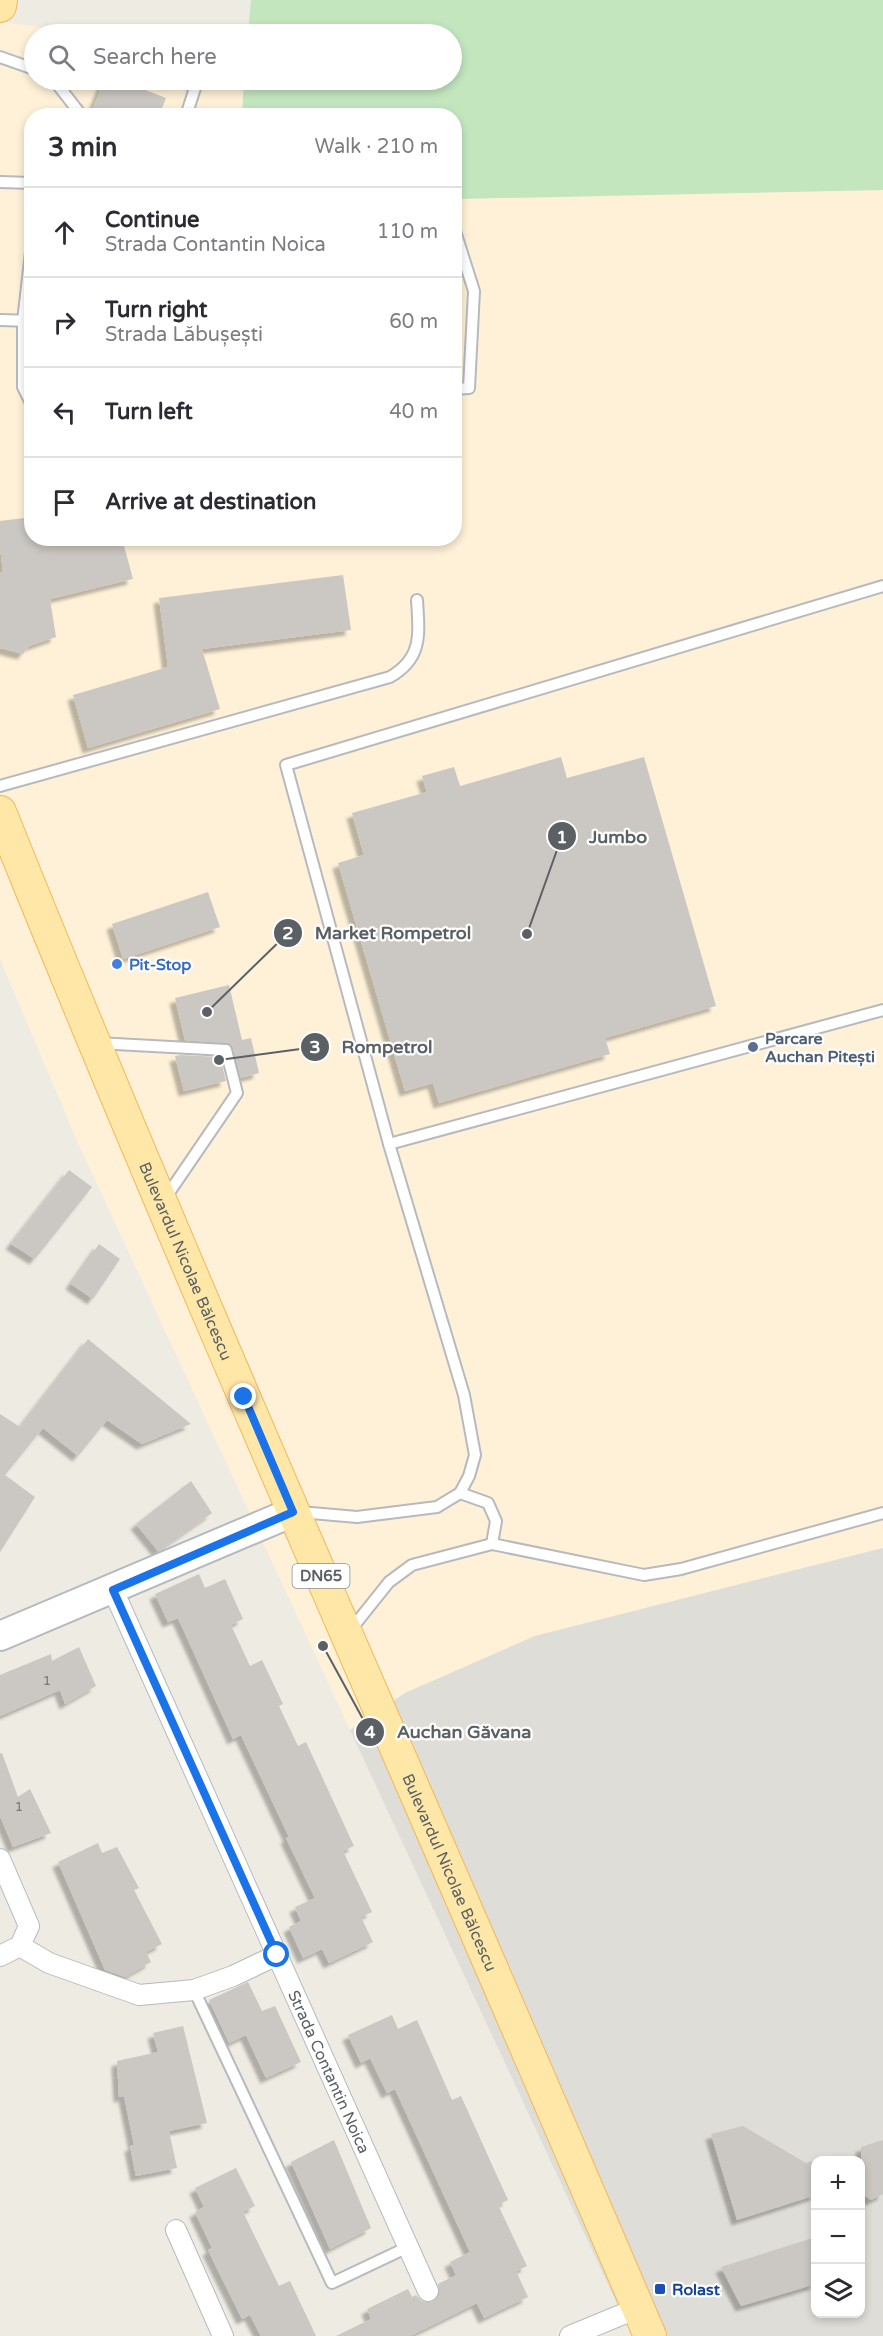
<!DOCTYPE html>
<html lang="en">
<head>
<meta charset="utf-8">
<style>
  :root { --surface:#fff; --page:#f2f2f3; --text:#2b2b33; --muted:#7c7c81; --line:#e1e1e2 }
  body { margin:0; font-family:"Varela Round",sans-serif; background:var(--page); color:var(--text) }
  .controls { position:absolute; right:18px; bottom:18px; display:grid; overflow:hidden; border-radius:12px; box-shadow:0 3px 9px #0003 }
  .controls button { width:54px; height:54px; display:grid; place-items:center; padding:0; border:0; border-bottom:2px solid var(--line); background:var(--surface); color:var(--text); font:30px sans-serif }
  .stop { position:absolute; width:18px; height:18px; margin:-14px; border:4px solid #1a73e8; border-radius:50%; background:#fff }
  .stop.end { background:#1a73e8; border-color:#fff; box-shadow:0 2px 6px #0008 }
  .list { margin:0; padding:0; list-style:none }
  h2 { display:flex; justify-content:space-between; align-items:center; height:78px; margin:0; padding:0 24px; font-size:26px }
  h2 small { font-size:20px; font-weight:400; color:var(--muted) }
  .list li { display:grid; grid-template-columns:39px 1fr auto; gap:18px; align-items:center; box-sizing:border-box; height:90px; padding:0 24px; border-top:2px solid var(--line) }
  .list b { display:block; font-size:22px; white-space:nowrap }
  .list p { margin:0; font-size:20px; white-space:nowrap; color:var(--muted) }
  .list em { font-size:20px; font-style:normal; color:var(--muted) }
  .icon { flex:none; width:33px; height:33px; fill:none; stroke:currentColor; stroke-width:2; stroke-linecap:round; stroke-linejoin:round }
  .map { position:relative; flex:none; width:883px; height:2336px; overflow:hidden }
  .search { position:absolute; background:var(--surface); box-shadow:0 3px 9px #0003; left:24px; top:24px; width:438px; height:66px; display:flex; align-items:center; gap:15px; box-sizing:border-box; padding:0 21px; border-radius:33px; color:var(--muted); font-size:22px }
  .panel { position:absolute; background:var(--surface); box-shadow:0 3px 9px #0003; left:24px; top:108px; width:438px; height:438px; border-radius:24px }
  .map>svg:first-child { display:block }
  .commercial { fill:#fef1d8 }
  .industrial { fill:#dfddd7; fill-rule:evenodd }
  .green { fill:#c3e6bf }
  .building { fill:#cbc7c2; filter:url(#shadow) }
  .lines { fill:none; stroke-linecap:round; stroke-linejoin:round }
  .lane-casing { stroke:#b6babe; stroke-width:14 }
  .street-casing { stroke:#b6babe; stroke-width:22 }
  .secondary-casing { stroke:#b5b9be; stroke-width:32 }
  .primary-casing { stroke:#f4b756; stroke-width:34 }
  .lane { stroke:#fff; stroke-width:10 }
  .street { stroke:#fff; stroke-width:20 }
  .secondary { stroke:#fff; stroke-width:28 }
  .primary { stroke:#ffe7a7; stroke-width:32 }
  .route { stroke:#1a73e8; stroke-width:8 }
  .shop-dot { fill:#3f7fe0; stroke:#fff; stroke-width:2 }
  .service-dot { fill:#5c6f8a; stroke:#fff; stroke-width:2 }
  .transit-dot { fill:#1a4fb4; stroke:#fff; stroke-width:2 }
  .labels { text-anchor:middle; stroke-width:4.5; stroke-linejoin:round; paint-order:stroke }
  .number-label { font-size:14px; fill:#777a7c }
  .shield { fill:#fff; stroke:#8c9092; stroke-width:1.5 }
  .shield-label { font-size:15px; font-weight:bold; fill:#5b6064 }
  .shop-label { font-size:16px; font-weight:bold; fill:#366cbe; stroke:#fff; text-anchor:start }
  .service-label { font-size:16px; font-weight:bold; fill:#4e5e75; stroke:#fff; text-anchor:start }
  .street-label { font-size:16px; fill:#5b6064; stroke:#fff }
  .transit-label { font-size:16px; font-weight:bold; fill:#164399; stroke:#fff; text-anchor:start }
  .leader { fill:none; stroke:#5b6064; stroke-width:2 }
  .callout-dot { fill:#5b6064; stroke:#fff; stroke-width:2 }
  .mark-label { font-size:18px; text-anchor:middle; font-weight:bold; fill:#fff }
  .callout-label { font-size:18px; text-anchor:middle; font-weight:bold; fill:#5b6064; stroke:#fff; stroke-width:4.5; stroke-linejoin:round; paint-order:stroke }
</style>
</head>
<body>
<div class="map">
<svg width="883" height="2336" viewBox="0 0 883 2336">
  <defs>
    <filter id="shadow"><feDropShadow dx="-5.5" dy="5.5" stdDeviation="1.5" flood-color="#0004"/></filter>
  </defs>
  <rect width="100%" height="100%" fill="#eeebe3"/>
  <!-- commercial -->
  <path class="commercial" d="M0 22 99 34H34V80H244L242 115 32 116V538H454L455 199 883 190V1548L535 1636 405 1693 350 1730 77 1141 0 959Z"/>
  <!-- industrial -->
  <path class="industrial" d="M883 1548V2336H632L350 1730 405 1693 535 1636ZM816 2160H860V2314H816Z"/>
  <!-- green -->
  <path class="green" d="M251 0H883V190L455 199 454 116 242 115 244 80H452V34H248Z"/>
  <!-- building -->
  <g class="building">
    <path d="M104 80H120L166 98 159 116H90Z"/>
    <path d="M32 517V538H122L133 579 50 599 56 637 29 646 23 654 0 648V573L3 572 0 547V521Z"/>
    <path d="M343 575 351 630 202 649 220 709 88 748 73 695 168 667 159 598Z"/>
    <path d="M561 757 567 778 644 757 716 1006 605 1038 610 1054 439 1103 433 1083 405 1091 338 863 364 855 352 813 427 792 422 776 454 767 460 786Z"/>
    <path d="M208 892 220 927 123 959 112 924Z"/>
    <path d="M229 985 242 1040 251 1038 259 1073 241 1078 233 1048 230 1044 185 1040 175 998Z"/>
    <path d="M181 1055 220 1057 226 1081 184 1091 175 1056Z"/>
    <path d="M69 1170 92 1187 35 1259 11 1244Z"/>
    <path d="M99 1244 120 1259 93 1299 71 1284Z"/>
    <path d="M88 1339 191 1424 142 1444 107 1420 78 1456 43 1428 5 1475 35 1497 0 1552V1414L20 1427Z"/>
    <path d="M191 1481 212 1513 158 1551 136 1524Z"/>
    <path d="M199 1574 205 1588 225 1579 243 1619 231 1625 250 1666 262 1660 283 1704 279 1706 298 1746 306 1742 354 1846 343 1851 372 1912 361 1917 373 1942 329 1963 322 1949 303 1958 289 1927 301 1921 295 1907 315 1898 286 1838 289 1837 241 1735 233 1739 178 1618 168 1622 155 1594Z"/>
    <path d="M79 1647 96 1686 65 1704 60 1690 0 1716V1675L51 1654 52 1661Z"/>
    <path d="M0 1753H2L18 1797 30 1789 51 1833 13 1847 0 1816Z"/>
    <path d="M98 1843 102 1853 117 1847 139 1888 134 1890 162 1944 146 1952 151 1962 125 1977 105 1970 58 1862Z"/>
    <path d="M248 1982 262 2011 275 2006 301 2062 266 2078 246 2035 229 2043 209 2000Z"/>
    <path d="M392 2015 398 2029 417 2020 452 2100 461 2096 508 2200 498 2205 527 2266 516 2271 528 2297 484 2318 477 2303 410 2336H336L371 2319 367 2309 408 2289 412 2297 416 2295 422 2301 433 2302 440 2293 438 2284 456 2275 450 2262 470 2252 395 2089 387 2093 370 2058 361 2063 348 2035Z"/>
    <path d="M183 2026 207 2123 169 2131 177 2168 136 2176 130 2146 134 2145 124 2096 119 2097 117 2061 158 2052 153 2033Z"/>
    <path d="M743 2126 806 2163 816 2160V2195L737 2220 711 2134Z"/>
    <path d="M334 2140 371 2228 330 2249 291 2162Z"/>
    <path d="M883 2140V2194L871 2200 861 2193V2147Z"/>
    <path d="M236 2168 255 2206 243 2212 279 2286 290 2281 316 2336H261L250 2315 242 2319 208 2250 212 2248 195 2212 204 2207 195 2188Z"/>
    <path d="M816 2237V2284L741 2306 721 2267Z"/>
  </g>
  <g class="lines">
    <!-- lane casing -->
    <g class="lane-casing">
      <g id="lane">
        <path d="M0 57 34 69"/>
        <path d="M54 80 82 116"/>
        <path d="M169 80 196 85 186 116"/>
        <path d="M0 182 32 183"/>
        <path d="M454 228 474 291 469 388 454 389"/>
        <path d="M32 243 23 321V387L32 405"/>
        <path d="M0 320 32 321"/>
        <path d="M0 786 390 677C423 658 419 634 417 600"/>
        <path d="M97 1043 226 1050 237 1093 164 1200"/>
        <path d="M389 1144 286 765 883 586"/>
        <path d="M460 1493 488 1503 496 1521 492 1544"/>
        <path d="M300 1512 357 1517 437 1507 460 1493 469 1476 475 1455 464 1395 389 1144 883 1010"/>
        <path d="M349 1632 389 1582 412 1565 492 1544 644 1575 681 1569 883 1513"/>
        <path d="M194 1990 332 2283 408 2247"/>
      </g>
    </g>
    <!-- street casing -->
    <g class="street-casing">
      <g id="street">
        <path id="s1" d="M113 1590 428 2291"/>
        <path d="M0 1859 29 1926 20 1946 0 1956"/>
        <path d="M20 1946 49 1963 139 1995 194 1990 233 1976 277 1955"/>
        <path d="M176 2230 223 2336"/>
        <path d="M570 2336 638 2308"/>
      </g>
    </g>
    <!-- secondary casing -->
    <g class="secondary-casing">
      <path id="secondary" d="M0 1636 293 1512"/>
    </g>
    <!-- primary casing -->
    <g class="primary-casing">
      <g id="primary">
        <path d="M0 6 1 0"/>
        <path id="s2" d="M0 812C206 1325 434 1828 650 2336"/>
      </g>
    </g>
    <!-- lane -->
    <use href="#lane" class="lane"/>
    <!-- street -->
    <use href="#street" class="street"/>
    <!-- secondary -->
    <use href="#secondary" class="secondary"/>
    <!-- primary -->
    <use href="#primary" class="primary"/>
  </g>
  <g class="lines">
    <!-- route -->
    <path class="route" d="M244 1397 293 1512 113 1590 277 1955"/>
  </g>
  <!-- markers -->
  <circle class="shop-dot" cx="117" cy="964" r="6"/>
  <circle class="service-dot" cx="753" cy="1047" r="6"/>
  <rect class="transit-dot" x="654" y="2283" width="12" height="12" rx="3"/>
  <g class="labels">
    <!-- number labels -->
    <g class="number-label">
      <text x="47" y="1685">1</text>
      <text x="19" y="1811">1</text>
    </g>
    <!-- shield labels -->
    <rect class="shield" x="292.5" y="1564" width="57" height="24" rx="4.5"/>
    <g class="shield-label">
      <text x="321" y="1581">DN65</text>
    </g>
    <!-- shop labels -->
    <g class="shop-label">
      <text x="129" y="970">Pit-Stop</text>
    </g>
    <!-- service labels -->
    <g class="service-label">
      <text x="765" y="1044">Parcare<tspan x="765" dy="18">Auchan Pitești</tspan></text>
    </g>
    <!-- street labels -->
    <g class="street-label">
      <text dy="6" stroke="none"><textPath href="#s2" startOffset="486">Bulevardul Nicolae Bălcescu</textPath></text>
      <text dy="6" stroke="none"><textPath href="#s2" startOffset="1152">Bulevardul Nicolae Bălcescu</textPath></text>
      <text dy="6" stroke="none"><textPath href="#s1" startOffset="528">Strada Contantin Noica</textPath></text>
    </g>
    <!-- transit labels -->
    <g class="transit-label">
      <text x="672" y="2295">Rolast</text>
    </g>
  </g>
  <!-- callouts -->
  <path class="leader" d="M527 934L562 836M207 1012L288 933M219 1060L315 1047M323 1646L370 1732"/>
  <g class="callout-dot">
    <circle cx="527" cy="934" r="6"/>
    <circle cx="207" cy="1012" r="6"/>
    <circle cx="219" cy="1060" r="6"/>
    <circle cx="323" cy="1646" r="6"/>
    <circle cx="562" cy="836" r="15"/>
    <circle cx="288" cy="933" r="15"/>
    <circle cx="315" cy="1047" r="15"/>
    <circle cx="370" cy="1732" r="15"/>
  </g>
  <g class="mark-label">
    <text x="562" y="843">1</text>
    <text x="288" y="939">2</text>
    <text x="315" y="1053">3</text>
    <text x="370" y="1738">4</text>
  </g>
  <g class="callout-label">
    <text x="618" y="843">Jumbo</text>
    <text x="393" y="939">Market Rompetrol</text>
    <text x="387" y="1053">Rompetrol</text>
    <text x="464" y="1738">Auchan Găvana</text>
  </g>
</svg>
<div class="controls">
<button>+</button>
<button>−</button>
<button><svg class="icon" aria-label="layers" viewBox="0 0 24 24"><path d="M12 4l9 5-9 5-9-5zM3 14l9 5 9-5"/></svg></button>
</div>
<div class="stop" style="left:277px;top:1955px"></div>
<div class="stop end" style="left:244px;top:1397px"></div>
<div class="search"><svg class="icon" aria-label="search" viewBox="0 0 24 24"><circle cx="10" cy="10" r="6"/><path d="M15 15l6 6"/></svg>Search here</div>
<section class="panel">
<h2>3 min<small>Walk · 210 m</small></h2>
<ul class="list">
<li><svg class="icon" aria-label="ahead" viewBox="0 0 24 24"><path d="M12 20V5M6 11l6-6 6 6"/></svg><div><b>Continue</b><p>Strada Contantin Noica</p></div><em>110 m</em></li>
<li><svg class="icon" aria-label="right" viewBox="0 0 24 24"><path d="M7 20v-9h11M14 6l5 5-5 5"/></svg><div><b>Turn right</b><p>Strada Lăbușești</p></div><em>60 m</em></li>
<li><svg class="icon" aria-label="left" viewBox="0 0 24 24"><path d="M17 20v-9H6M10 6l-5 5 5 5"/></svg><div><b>Turn left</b></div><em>40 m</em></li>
<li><svg class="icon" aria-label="arrive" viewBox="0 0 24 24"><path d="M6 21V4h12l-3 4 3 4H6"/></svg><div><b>Arrive at destination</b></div></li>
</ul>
</section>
</div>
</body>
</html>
